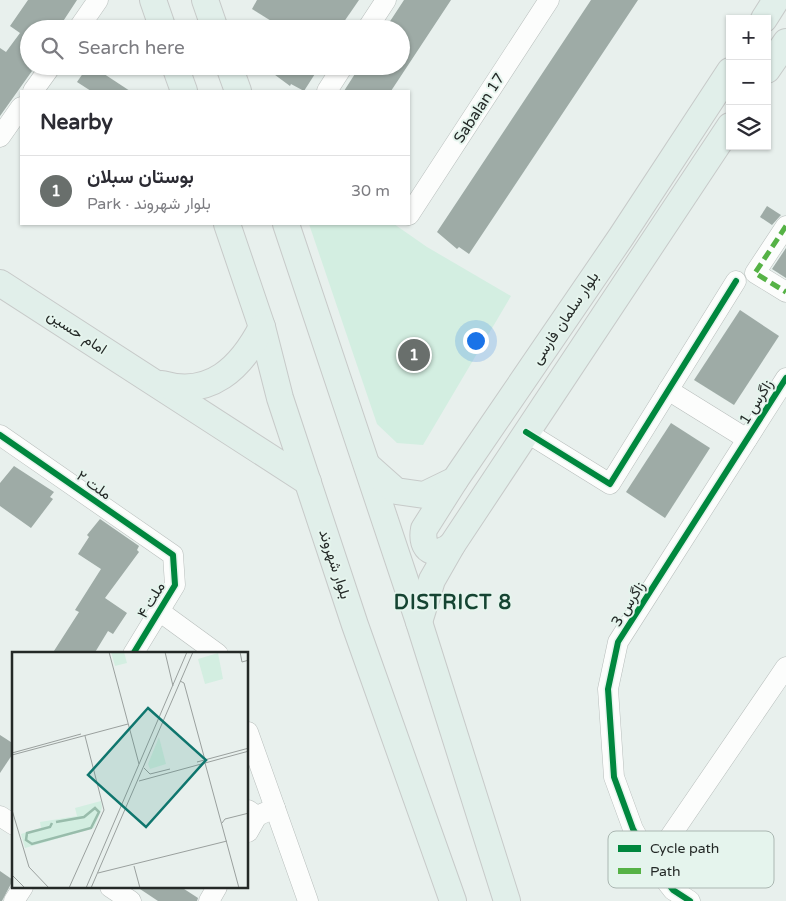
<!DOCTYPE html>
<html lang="en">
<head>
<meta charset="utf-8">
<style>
  :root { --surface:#fff; --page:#f2f2f3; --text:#2b2b33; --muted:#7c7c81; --line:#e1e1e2; --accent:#696f6c }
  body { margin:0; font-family:"Varela Round",Vazirmatn,sans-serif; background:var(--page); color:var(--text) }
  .controls { position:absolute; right:15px; top:15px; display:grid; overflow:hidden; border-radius:0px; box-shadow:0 1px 4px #0004 }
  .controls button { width:45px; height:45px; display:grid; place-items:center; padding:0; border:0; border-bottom:1px solid var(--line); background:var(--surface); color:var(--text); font:25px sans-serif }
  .you { position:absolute; left:475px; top:340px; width:18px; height:18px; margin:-12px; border:4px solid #fff; border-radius:50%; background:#1a73e8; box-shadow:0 0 0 8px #1a73e833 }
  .badge { display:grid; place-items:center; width:32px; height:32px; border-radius:50%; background:var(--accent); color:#fff; font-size:16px; font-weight:700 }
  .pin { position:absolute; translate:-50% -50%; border:2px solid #fff; box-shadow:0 1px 5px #0006 }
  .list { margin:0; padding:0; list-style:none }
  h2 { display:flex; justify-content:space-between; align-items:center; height:65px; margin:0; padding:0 20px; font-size:21px }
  h2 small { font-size:16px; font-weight:400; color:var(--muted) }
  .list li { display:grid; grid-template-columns:32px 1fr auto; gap:15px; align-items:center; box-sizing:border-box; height:70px; padding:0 20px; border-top:1px solid var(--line) }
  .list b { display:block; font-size:19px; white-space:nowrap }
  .list p { margin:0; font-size:16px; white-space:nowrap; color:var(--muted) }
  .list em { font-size:16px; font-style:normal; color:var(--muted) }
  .icon { flex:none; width:28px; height:28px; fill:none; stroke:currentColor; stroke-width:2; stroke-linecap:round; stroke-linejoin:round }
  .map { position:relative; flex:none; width:786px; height:901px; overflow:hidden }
  .search { position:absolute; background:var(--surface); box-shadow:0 1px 4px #0004; left:20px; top:20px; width:390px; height:55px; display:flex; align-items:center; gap:12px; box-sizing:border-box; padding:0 18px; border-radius:28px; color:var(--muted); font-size:19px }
  .panel { position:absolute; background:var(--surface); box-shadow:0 1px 4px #0004; left:20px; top:90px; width:390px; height:135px; border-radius:0px }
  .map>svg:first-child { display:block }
  .green { fill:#d3eee1 }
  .building { fill:#9eaba6 }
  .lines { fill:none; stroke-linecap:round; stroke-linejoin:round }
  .minor-casing { stroke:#b8bebc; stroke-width:21 }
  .major-casing { stroke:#c7cac9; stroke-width:28 }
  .minor { stroke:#fcfdfc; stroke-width:20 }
  .major { stroke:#e1efea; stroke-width:26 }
  .quiet { stroke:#55b245; stroke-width:5; stroke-dasharray:10 5; stroke-linecap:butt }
  .cycleway-casing { stroke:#e5f4ed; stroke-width:9 }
  .cycleway { stroke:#00873e; stroke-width:6 }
  .labels { text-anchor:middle; stroke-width:4; stroke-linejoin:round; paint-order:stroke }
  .street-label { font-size:15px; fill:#242927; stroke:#e5f4ed }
  .district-label { font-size:20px; font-weight:bold; letter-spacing:1px; fill:#154432; stroke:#e5f4ed }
  .inset-river { fill:none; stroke:#98bcab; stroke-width:2.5 }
  .inset-road { fill:none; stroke:#9aa09e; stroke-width:1 }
  .view { fill:#0f766e; fill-opacity:0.15; stroke:#0f766e; stroke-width:2.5 }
  .inset-edge { fill:none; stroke:#242927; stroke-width:2.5 }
  .key { fill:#e5f4ed; stroke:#abb7b2; stroke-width:1 }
  .key-label { font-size:14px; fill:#242927 }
</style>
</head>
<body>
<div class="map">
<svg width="786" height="901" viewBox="0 0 786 901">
  <rect width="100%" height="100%" fill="#e8f0ed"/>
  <!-- green -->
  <path class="green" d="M309 224H394L427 247 511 296 423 445 397 443 377 424Z"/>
  <!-- building -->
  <g class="building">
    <path d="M28 0H77L58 29H29V68L32 71 0 116V48L6 52 20 33 10 26Z"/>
    <path d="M257 0H359L339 29H284L252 9Z"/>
    <path d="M404 0H451L391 91H344L360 66H401V29H385Z"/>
    <path d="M591 0H638L469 254 459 247 457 249 437 232Z"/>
    <path d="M88 66H92L130 91H91L77 82Z"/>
    <path d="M263 66H320L304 91 291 84 290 86Z"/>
    <path d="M767 206 781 215 772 225 760 217Z"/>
    <path d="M786 248V278L772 269Z"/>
    <path d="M740 310 779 336 734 405 694 380Z"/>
    <path d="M671 423 710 448 665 518 626 492Z"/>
    <path d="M14 466 54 492 50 497 53 499 31 528 0 506V483Z"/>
    <path d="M100 519 139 546 137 550 139 552 105 598 127 613 113 634 108 631 94 654H52L79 612 75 610 101 569 78 554 89 537 87 535Z"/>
    <path d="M0 735 14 744V752L0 773Z"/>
    <path d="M0 871 13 880 2 901H0Z"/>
    <path d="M137 887H181L198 898 197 901H158Z"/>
  </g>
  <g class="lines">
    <!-- minor casing -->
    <g class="minor-casing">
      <g id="minor">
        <path d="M78 29 98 0"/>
        <path d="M367 29 386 0"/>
        <path d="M33 91 51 66"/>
        <path d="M327 91 343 66"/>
        <path d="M0 137 21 107"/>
        <path d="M409 215 549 0"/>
        <path d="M786 226 755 273 786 292"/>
        <path d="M668 390 747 439"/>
        <path d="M526 432 610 484 736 281"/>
        <path d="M0 435 173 555 175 585 133 654"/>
        <path d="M159 611 218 654"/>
        <path d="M248 732 308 901"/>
        <path d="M248 810 257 816 275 808"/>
        <path d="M0 816 14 825"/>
        <path d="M248 832 257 816"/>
        <path d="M652 863 786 667"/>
        <path d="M110 887 131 901"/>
        <path d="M14 901 23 887"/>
        <path d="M209 901 217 887"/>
        <path d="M690 901 673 890 652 863 633 829 614 777 608 689 618 642 786 378"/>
      </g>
    </g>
    <!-- major casing -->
    <g class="major-casing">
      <g id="major">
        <path d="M153 0 163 29"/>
        <path d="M205 0 215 29"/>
        <path d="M764 19 776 0"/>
        <path d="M175 66 184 91"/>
        <path d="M229 66 238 91"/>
        <path d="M767 70 786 42"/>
        <path d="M227 224 262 327 280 398 355 625 453 901"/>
        <path d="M286 224 419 622 507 901"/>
        <path d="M0 283 308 482"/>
        <path d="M162 384C210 398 241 368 262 327"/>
        <path d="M369 467 396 491 424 495 455 480 621 237 730 71"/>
        <path d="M452 545C435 559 420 550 424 529L455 480"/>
        <path d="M419 622 432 580 452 545 730 126"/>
      </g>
    </g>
    <!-- minor -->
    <use href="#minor" class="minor"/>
    <!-- major -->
    <use href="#major" class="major"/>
    <!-- quiet -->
    <path class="quiet" d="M786 226 755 273 786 292"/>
    <!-- cycleway casing -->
    <g class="cycleway-casing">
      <g id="cycleway">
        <path d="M526 432 610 484 736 281"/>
        <path d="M0 435 173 555 175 585 133 654"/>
        <path d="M690 901 673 890 652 863 633 829 614 777 608 689 618 642 786 378"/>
      </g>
    </g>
    <!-- cycleway -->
    <use href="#cycleway" class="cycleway"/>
  </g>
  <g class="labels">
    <!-- street labels -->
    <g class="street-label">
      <text transform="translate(479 108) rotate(-57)" y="5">Sabalan 17</text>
      <text transform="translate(565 318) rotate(-56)" y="5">بلوار سلمان فارسی</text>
      <text transform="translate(77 332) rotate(33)" y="5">امام حسین</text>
      <text transform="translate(756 402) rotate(-58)" y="5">زاگرس 1</text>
      <text transform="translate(94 485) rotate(35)" y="5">ملت ۲</text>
      <text transform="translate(335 564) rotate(72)" y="5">بلوار شهروند</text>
      <text transform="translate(151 600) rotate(-59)" y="5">ملت ۴</text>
      <text transform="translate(628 604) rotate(-58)" y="5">زاگرس 3</text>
    </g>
    <!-- district labels -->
    <g class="district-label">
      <text x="453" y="609">DISTRICT 8</text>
    </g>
  </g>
  <!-- overview -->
  <g transform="translate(12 652)">
    <rect width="236" height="236" fill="#e8f0ed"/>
    <path d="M99 0H112L115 11 103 14ZM206 1 211 27 193 32 186 7ZM147 85 154 112 138 117 136 112ZM89 149 90 156 82 176 13 196 9 182 29 176 28 170 65 164 63 156Z" fill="#d3eee1"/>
    <path class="inset-river" d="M40 171 38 175 15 181 14 188 20 192 79 176 87 160 83 156 72 165 44 170"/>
    <path class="inset-road" d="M97 0 127 112M153 0 161 34M228 0 230 10 237 8M168 29 172 31 193 108M0 101 69 82M0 103 116 72M185 110 237 96M193 111 227 236M132 116 138 122 158 117M127 129 237 99M0 158 17 215 37 236M210 171 213 167 237 161M122 214 128 236M86 221 215 189M0 223 13 236M57 236 92 158 73 84M74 236 175 0M79 236 181 0"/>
    <path class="view" d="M136 56 194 108 134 175 76 123Z"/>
    <rect width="236" height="236" class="inset-edge"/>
  </g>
  <!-- legend -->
  <rect x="608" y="831" width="166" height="57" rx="8" class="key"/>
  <rect x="618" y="845" width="23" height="7" fill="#00873e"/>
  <rect x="618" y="868" width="23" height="6" fill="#55b245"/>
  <g class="key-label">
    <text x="650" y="853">Cycle path</text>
    <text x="650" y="876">Path</text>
  </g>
</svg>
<div class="controls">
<button>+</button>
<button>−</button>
<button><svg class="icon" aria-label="layers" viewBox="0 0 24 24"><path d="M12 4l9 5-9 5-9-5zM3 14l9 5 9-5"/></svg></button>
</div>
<div class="you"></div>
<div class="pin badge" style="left:414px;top:355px">1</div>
<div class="search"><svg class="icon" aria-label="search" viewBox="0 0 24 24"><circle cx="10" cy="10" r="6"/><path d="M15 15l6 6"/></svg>Search here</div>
<section class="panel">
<h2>Nearby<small></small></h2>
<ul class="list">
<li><span class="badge">1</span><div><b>بوستان سبلان</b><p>Park · بلوار شهروند</p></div><em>30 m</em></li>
</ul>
</section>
</div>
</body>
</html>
